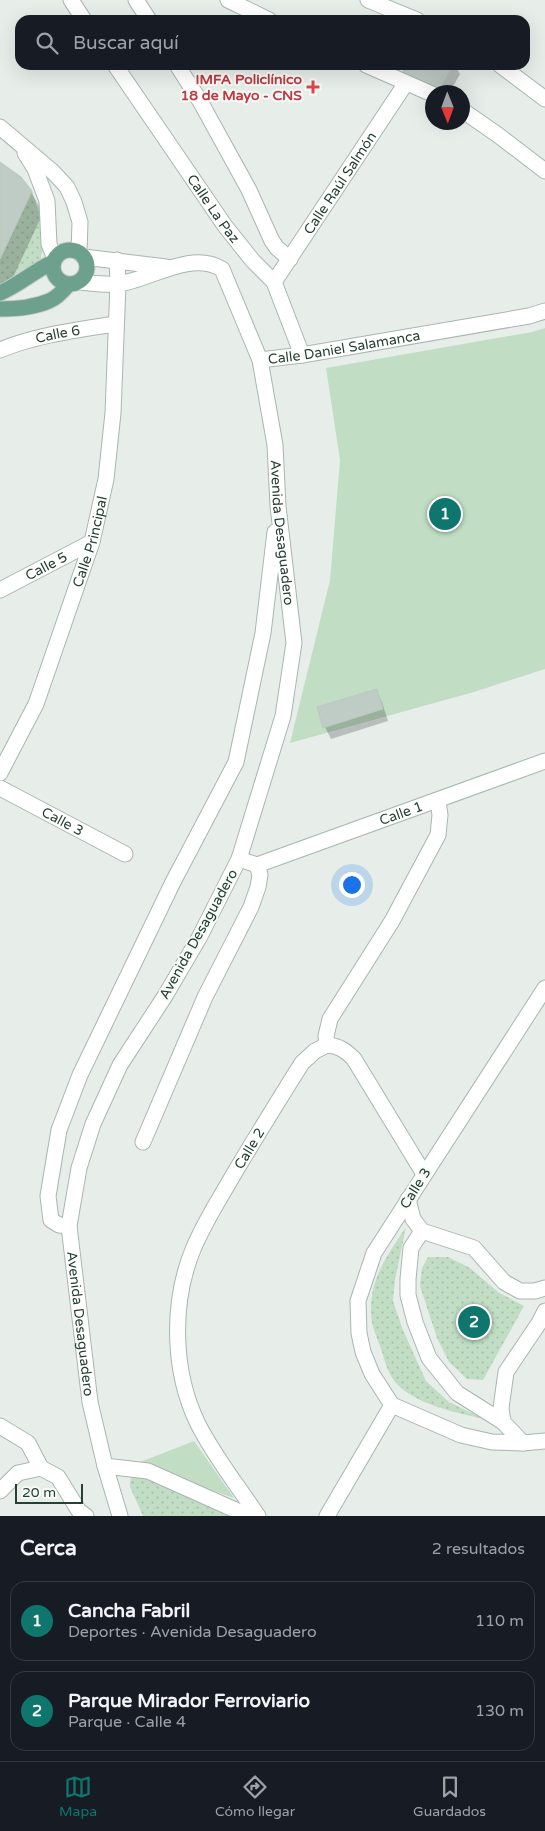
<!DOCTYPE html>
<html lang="es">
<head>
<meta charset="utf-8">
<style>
  :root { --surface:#171b24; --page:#20242c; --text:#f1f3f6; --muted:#9ea1a6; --line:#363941; --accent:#0f766e }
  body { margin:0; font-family:"Varela Round",sans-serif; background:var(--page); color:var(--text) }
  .compass { position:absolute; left:425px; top:85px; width:45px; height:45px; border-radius:50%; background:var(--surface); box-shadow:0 5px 20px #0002; rotate:179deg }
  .scale { position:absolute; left:15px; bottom:12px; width:68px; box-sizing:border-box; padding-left:5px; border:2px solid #264035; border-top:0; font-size:14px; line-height:18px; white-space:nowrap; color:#264035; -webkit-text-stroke:4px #f7fbf8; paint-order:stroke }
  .you { position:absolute; left:351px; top:884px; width:18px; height:18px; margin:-12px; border:4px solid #fff; border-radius:50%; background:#1a73e8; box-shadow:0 0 0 8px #1a73e833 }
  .badge { display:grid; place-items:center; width:32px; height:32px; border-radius:50%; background:var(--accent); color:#fff; font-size:16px; font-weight:700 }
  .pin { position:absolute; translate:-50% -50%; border:2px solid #fff; box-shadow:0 1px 5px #0006 }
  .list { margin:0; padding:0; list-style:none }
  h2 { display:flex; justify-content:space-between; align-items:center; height:65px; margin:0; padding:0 20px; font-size:21px }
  h2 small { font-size:16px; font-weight:400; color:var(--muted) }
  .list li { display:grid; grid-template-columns:32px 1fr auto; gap:15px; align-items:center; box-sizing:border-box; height:80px; margin:0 10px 10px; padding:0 10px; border:1px solid var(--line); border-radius:15px }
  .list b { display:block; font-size:19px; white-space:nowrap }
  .list p { margin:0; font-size:16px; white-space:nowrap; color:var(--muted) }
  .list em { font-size:16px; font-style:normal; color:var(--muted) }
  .icon { flex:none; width:28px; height:28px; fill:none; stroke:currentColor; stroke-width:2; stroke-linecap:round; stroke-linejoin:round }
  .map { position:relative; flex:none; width:545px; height:1516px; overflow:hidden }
  .search { position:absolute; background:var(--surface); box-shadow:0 5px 20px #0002; left:15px; right:15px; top:15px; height:55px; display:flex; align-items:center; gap:12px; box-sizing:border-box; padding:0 18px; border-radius:15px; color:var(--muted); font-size:19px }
  .sheet { height:245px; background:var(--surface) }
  nav { display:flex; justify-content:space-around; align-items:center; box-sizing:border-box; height:70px; border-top:1px solid var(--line); background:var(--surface); font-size:14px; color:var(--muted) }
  nav a { display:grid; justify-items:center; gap:2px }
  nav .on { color:var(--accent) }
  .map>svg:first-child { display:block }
  .green { fill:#c1dec5 }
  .park { fill:url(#park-dots) }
  .shadow { fill:#0003 }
  .building { fill:#bfccc5; stroke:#b9c8c0 }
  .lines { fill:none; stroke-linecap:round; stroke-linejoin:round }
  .minor-casing { stroke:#a9b6b0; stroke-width:17 }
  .major-casing { stroke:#c2cac6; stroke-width:17 }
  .minor { stroke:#fff; stroke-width:15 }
  .major { stroke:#6ea18d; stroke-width:15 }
  .health-dot { fill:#e0444e; stroke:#f7fbf8; stroke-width:2 }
  .labels { text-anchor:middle; stroke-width:4; stroke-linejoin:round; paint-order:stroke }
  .health-label { font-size:14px; font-weight:bold; fill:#be3a42; stroke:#f7fbf8; text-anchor:end }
  .street-label { font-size:14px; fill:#264035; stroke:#f7fbf8 }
</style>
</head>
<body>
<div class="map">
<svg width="545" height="1516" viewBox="0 0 545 1516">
  <defs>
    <pattern id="park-dots" width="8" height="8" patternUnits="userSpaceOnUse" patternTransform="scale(1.25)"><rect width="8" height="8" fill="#c1dec5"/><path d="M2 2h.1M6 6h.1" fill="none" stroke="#a6c0aa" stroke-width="1.8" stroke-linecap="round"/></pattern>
  </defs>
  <rect width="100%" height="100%" fill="#e7eeea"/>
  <!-- green -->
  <g class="green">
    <path d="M545 328V669L474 692 290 743 330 580 340 460 326 368 532 332Z"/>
    <path d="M194 1441 234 1498 135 1464Z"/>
  </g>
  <!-- park -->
  <g class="park">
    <path d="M32 191 45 232 40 264 0 290V259Z"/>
    <path d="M406 1227 395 1280 393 1301 403 1330 426 1381 449 1402 484 1419C455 1412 425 1407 401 1388 390 1379 386 1366 382 1352 379 1342 374 1332 372 1323 366 1284 386 1257 406 1227Z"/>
    <path d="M428 1257H448L470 1268 498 1292 524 1306 483 1380 467 1379 449 1362 437 1338 420 1286 422 1268Z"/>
    <path d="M131 1473 233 1510 239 1516H143L130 1487Z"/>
  </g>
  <!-- shadow -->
  <g class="shadow">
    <path d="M408 65H455L460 74 450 92H432Z"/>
    <path d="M0 164 31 192 43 213 10 284 0 290Z"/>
    <path d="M376 690 382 702 388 721 331 739 325 727Z"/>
  </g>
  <!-- building -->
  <g class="building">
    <path d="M407 65H453L438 92 402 73Z"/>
    <path d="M0 162 21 177 32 191 0 259Z"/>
    <path d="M377 689 383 709 323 728 317 707Z"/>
  </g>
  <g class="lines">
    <!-- minor casing -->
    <g class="minor-casing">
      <g id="minor">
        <path d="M71 0 84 20"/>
        <path d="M136 0 149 20"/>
        <path d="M228 0 269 20"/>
        <path d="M368 0 417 20"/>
        <path id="s1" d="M115 65 225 226 253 261 274 282 302 355"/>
        <path d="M177 65 200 101 249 190 272 241 277 248 290 259"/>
        <path d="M366 65 432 94"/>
        <path d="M500 65 545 99"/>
        <path d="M462 110 498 135 545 171"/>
        <path d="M0 127 53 172 67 187 74 202 80 222 79 253"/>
        <path d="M25 153 35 169 47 201 49 244 55 259"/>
        <path d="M84 257 166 267"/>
        <path id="s2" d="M79 282C91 283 105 285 118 284 150 280 190 250 222 269L260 360 275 445 278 506 294 643 283 716 239 859 199 938 165 996 120 1065 93 1124 79 1168 69 1226 90 1402 105 1466 120 1516"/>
        <path id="s3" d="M274 282 406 83"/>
        <path id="s4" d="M0 350C36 335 77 330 115 324"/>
        <path id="s5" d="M260 360 302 355 529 316 545 311"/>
        <path id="s6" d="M0 590 92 542"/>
        <path id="s7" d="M0 773 36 704 92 542 106 479 113 413 118 284 117 260"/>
        <path id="s8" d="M0 788 125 854"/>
        <path id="s9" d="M239 859 257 865 545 761"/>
        <path d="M545 988 374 1253 358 1301 359 1333 363 1352 372 1374 392 1405 461 1435 492 1442 523 1443 545 1441"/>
        <path d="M327 1045 326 1036 330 1019 392 921 438 835 440 815 438 801"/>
        <path d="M327 1045C339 1046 345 1050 354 1059L424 1174"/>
        <path d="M143 1142 205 997 251 907 258 887 260 875 257 865"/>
        <path d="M408 1199 413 1219 422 1231 474 1248 504 1282 520 1291H535L545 1288"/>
        <path d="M69 1226 59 1225 51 1220 48 1196 59 1130 80 1075 173 882 236 762 263 633 275 532"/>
        <path d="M422 1231 411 1248 408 1279V1295L415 1322 429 1358 457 1393 503 1422"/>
        <path d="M0 1426 28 1443 41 1468"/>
        <path d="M523 1443 503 1422 501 1408 506 1372 539 1323 545 1311"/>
        <path d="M105 1466 148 1471 249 1516"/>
        <path d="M0 1491 18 1473 41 1468 58 1477 79 1511 86 1516"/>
        <path id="s10" d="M258 1516C238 1486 214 1456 198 1424 172 1371 171 1301 194 1247 206 1219 223 1193 238 1167 259 1132 280 1098 302 1063L315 1051 327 1045"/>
        <path d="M327 1516 392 1405"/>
      </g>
    </g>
    <!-- major casing -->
    <g class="major-casing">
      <g id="major">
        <circle cx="70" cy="267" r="17"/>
        <path d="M0 293C19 285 34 271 53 262"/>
        <path d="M0 309C15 309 35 307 49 301 57 298 63 291 68 285"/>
      </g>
    </g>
    <!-- minor -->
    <use href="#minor" class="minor"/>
    <!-- major -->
    <use href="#major" class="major"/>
  </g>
  <!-- markers -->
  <path class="health-dot" d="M310.5 79.5h5v5h5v5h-5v5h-5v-5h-5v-5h5z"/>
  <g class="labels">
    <!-- health labels -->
    <g class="health-label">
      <text x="302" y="84">IMFA Policlínico<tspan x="302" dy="16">18 de Mayo - CNS</tspan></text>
    </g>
    <!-- street labels -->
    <g class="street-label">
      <text dy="5" stroke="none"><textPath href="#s3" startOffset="119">Calle Raúl Salmón</textPath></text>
      <text dy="5" stroke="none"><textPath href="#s1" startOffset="174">Calle La Paz</textPath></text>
      <text dy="5" stroke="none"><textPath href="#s4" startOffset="60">Calle 6</textPath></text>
      <text dy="5" stroke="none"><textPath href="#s5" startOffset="85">Calle Daniel Salamanca</textPath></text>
      <text dy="5" stroke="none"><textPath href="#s2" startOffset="420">Avenida Desaguadero</textPath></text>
      <text dy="5" stroke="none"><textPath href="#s7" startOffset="249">Calle Principal</textPath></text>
      <text dy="5" stroke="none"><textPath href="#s6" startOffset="52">Calle 5</textPath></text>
      <text dy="5" stroke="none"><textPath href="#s9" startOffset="172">Calle 1</textPath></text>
      <text dy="5" stroke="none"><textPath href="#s8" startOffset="71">Calle 3</textPath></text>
      <text transform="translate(198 934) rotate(-61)" y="5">Avenida Desaguadero</text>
      <text dy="5" stroke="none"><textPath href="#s10" startOffset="405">Calle 2</textPath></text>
      <text transform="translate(415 1188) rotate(-58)" y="5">Calle 3</text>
      <text dy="5" stroke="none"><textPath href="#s2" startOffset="1261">Avenida Desaguadero</textPath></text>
    </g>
  </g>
</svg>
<svg class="compass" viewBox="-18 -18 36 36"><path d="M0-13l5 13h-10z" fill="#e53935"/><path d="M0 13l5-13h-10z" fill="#9ea1a6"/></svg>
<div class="scale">20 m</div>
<div class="you"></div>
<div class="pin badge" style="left:445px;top:514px">1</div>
<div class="pin badge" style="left:474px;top:1322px">2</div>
<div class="search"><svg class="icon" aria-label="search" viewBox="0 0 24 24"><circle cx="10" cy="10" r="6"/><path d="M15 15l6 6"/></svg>Buscar aquí</div>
</div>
<section class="sheet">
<h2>Cerca<small>2 resultados</small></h2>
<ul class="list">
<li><span class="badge">1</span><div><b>Cancha Fabril</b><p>Deportes · Avenida Desaguadero</p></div><em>110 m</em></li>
<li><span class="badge">2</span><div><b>Parque Mirador Ferroviario</b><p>Parque · Calle 4</p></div><em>130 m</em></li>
</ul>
</section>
<nav>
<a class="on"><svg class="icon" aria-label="map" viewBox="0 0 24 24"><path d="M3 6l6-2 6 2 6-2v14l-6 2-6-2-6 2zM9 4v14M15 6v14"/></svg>Mapa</a>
<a><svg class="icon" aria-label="directions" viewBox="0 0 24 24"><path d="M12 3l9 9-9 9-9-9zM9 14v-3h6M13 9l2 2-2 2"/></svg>Cómo llegar</a>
<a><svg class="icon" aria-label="saved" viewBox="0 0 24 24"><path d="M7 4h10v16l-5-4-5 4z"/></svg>Guardados</a>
</nav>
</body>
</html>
